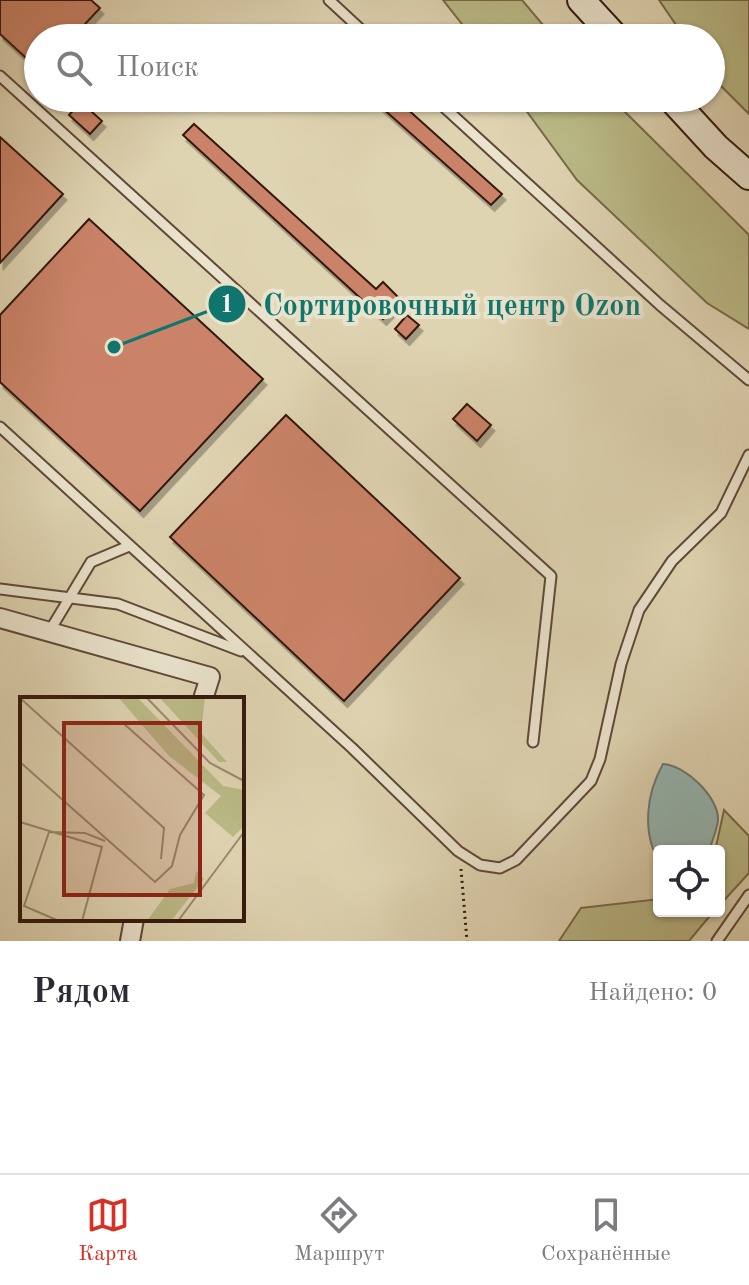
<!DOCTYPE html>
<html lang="ru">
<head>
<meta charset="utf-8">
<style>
  :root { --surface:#fff; --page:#f2f2f3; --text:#2b2b33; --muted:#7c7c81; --line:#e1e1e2; --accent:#d93025 }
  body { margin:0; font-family:"Old Standard TT",serif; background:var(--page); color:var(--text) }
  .controls { position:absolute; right:24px; bottom:24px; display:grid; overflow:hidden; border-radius:8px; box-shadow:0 2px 6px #0004 }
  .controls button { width:72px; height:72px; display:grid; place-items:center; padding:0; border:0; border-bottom:2px solid var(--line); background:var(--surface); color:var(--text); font:40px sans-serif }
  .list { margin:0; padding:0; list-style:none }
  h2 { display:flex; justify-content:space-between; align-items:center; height:104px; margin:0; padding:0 32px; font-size:34px }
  h2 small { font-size:26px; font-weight:400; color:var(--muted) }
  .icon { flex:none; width:44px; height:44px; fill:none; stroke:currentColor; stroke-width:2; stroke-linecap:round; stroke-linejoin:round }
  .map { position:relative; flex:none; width:749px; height:941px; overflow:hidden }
  .search { position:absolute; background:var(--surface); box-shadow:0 2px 6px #0004; left:24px; right:24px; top:24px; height:88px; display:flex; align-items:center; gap:20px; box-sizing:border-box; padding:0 28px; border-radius:44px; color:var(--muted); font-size:30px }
  .sheet { height:232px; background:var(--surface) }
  nav { display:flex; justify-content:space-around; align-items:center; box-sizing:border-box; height:112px; border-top:2px solid var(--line); background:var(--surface); font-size:22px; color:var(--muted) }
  nav a { display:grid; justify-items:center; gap:4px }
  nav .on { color:var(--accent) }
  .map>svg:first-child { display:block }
  .green { fill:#baba87; stroke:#776a4a; stroke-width:2 }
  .water { fill:#95b7b3; stroke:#6e7871; stroke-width:2 }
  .building { fill:#ca8368; stroke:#34190e; stroke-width:2; filter:url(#shadow) }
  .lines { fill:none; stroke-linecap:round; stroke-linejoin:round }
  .service-casing { stroke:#5f4837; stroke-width:13 }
  .minor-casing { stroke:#5f4837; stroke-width:22 }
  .secondary-casing { stroke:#34190e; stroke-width:30 }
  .path { stroke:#34190e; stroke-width:3; stroke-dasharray:2 4; stroke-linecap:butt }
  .service { stroke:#eae3cd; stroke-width:9 }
  .minor { stroke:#eae3cd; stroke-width:18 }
  .secondary { stroke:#eae3cd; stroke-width:26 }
  .inset-road { fill:none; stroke:#9b8970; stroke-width:2 }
  .view { fill:#8f2418; fill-opacity:0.15; stroke:#8f2418; stroke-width:4 }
  .inset-edge { fill:none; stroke:#34190e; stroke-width:4 }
  .leader { fill:none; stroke:#0f766e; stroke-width:3 }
  .callout-dot { fill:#0f766e; stroke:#eae3cd; stroke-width:3 }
  .mark-label { font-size:24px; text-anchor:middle; font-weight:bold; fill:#fff }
  .callout-label { font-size:30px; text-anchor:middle; font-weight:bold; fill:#0f766e; stroke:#eae3cd; stroke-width:8; stroke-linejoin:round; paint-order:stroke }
</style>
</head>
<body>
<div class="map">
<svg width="749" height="941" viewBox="0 0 749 941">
  <defs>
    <filter id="shadow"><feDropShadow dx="3.5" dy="6" stdDeviation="0" flood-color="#0004"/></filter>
  </defs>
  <rect width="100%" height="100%" fill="#dfd4b2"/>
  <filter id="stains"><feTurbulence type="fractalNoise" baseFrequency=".0025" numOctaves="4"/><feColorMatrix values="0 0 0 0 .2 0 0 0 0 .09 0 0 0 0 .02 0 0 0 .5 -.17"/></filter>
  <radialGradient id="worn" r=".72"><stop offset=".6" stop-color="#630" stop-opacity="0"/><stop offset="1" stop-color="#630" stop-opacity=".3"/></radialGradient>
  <!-- green -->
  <g class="green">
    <path d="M443 0H522L554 38H473Z"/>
    <path d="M659 0H749V114L711 76V38H685Z"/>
    <path d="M517 98H611L749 235V329L707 303 577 180Z"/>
    <path d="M724 810 749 836V873L719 906V851H715Z"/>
    <path d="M659 899V911H714L689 941H559L581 908Z"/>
  </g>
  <!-- water -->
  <path class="water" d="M663 764C685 765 719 797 718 820 717 830 712 841 709 851H659V862C642 832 646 794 663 764Z"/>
  <!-- building -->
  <g class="building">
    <path d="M0 0H91L100 8 72 38H38V69L0 34Z"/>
    <path d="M371 98H395L502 194 491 205Z"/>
    <path d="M81 102 102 121 90 134 69 115Z"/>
    <path d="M194 124 376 289 383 282 401 300 383 319 183 135Z"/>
    <path d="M0 137 63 194 0 263Z"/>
    <path d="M89 219 263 379 140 511 0 382V315Z"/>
    <path d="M407 315 419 325 406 339 395 329Z"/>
    <path d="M467 404 491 425 477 441 453 419Z"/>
    <path d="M286 415 460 578 344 701 170 537Z"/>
  </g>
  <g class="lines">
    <!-- service casing -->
    <g class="service-casing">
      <g id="service">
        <path d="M329 0 370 38"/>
        <path d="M0 76 551 576 533 742"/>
        <path d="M434 98 660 305 749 380"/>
        <path d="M0 427 352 748 458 851 480 865 500 868 516 860 591 781 600 759 621 664 639 610 672 561 721 513 749 455"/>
        <path d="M0 589 118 604 241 651"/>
        <path d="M49 632 91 562 129 546"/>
        <path d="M717 941 749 895"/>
      </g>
    </g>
    <!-- minor casing -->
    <g class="minor-casing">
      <g id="minor">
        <path d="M0 618 210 677 203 699"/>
        <path d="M130 941 134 919"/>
      </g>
    </g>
    <!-- secondary casing -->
    <g class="secondary-casing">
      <g id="secondary">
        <path d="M581 0 616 38"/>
        <path d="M671 98 716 147 749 176"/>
      </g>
    </g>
    <!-- path -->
    <path class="path" d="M461 869 467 941"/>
    <!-- service -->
    <use href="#service" class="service"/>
    <!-- minor -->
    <use href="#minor" class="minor"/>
    <!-- secondary -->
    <use href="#secondary" class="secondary"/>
  </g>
  <!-- overview -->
  <g transform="translate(20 697)">
    <rect width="224" height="224" fill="#dfd4b2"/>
    <path d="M98 0H117L203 89 224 93V129L213 140 185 116 201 99 149 59ZM139 0H185L181 36 207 65H199ZM176 174 184 182 151 224H127L150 192 174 186Z" fill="#baba87"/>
    <path class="inset-road" d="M126 0 190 66 224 84M0 1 144 131 141 162M0 65 135 185 152 169 160 138 184 98 103 26M0 125 82 150 62 224M39 224 4 209 29 135 65 136 85 144M158 224 224 135"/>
    <path class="view" d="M44 26H180V198H44Z"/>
    <rect width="224" height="224" class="inset-edge"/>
  </g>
  <!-- callouts -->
  <path class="leader" d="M114 347L227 304"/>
  <g class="callout-dot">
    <circle cx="114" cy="347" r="8"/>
    <circle cx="227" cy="304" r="20"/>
  </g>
  <g class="mark-label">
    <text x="227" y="312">1</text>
  </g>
  <g class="callout-label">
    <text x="452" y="315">Сортировочный центр Ozon</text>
  </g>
  <rect width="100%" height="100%" filter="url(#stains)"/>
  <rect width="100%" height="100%" fill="url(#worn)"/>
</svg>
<div class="controls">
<button><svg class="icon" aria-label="locate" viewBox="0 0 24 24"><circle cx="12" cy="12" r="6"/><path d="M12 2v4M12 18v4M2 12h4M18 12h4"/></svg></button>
</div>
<div class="search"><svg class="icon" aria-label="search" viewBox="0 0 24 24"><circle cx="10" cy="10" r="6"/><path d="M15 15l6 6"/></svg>Поиск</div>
</div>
<section class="sheet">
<h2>Рядом<small>Найдено: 0</small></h2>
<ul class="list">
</ul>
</section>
<nav>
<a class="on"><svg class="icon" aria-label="map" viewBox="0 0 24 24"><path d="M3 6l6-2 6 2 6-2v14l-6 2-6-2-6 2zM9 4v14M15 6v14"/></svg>Карта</a>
<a><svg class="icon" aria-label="directions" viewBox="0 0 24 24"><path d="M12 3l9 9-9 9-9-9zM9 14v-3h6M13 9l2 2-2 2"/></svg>Маршрут</a>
<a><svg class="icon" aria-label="saved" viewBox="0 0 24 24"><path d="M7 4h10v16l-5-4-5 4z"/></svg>Сохранённые</a>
</nav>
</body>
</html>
